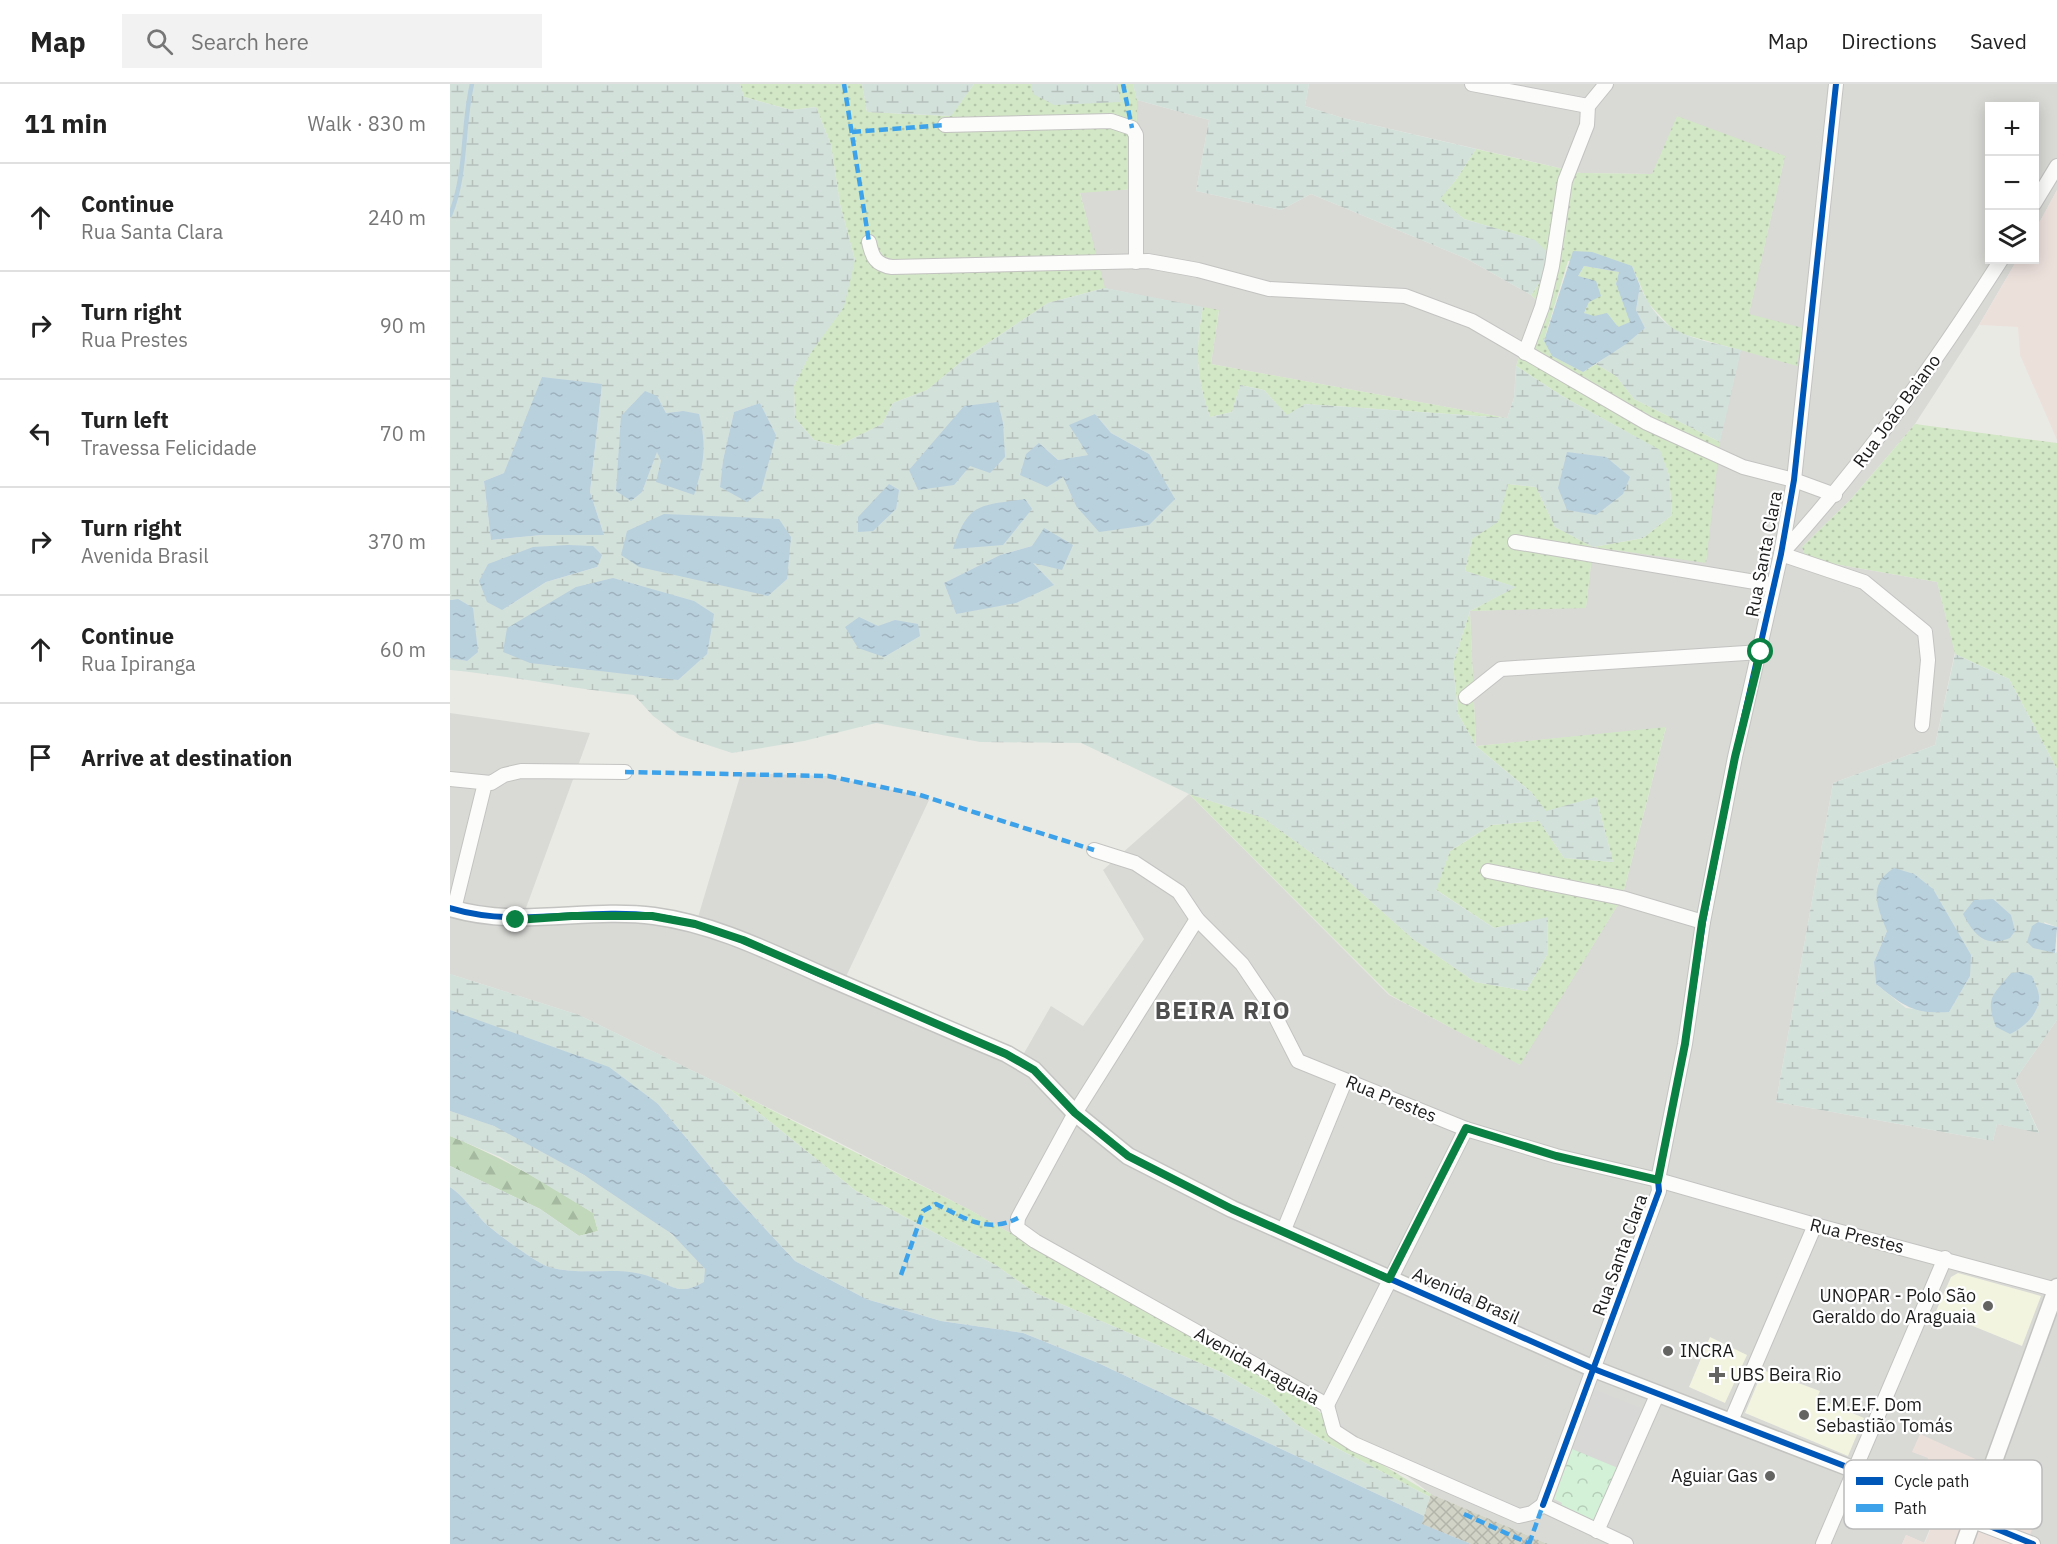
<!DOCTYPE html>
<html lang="en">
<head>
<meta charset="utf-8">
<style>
  :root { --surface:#fff; --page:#f2f2f2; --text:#222; --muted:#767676; --line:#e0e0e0 }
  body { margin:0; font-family:"IBM Plex Sans",sans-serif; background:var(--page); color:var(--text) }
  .controls { position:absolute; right:18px; top:18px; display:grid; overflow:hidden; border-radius:0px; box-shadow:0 3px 15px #0003 }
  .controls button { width:54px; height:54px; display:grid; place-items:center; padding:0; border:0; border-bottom:2px solid var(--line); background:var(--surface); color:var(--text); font:30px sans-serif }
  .stop { position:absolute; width:18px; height:18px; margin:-14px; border:4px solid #0b8043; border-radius:50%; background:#fff }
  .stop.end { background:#0b8043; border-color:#fff; box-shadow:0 2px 6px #0008 }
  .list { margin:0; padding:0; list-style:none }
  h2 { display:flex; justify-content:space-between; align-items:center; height:78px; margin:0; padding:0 24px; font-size:26px }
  h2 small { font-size:20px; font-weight:400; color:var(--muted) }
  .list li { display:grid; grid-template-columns:39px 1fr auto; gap:18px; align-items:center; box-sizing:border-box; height:108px; padding:0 24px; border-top:2px solid var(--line) }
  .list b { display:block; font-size:22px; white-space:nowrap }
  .list p { margin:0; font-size:20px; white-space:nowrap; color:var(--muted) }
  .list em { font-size:20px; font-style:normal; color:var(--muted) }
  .icon { flex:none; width:33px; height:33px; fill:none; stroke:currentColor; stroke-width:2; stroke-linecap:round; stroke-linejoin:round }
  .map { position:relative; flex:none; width:1607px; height:1460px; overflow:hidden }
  header { display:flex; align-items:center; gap:36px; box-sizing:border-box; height:84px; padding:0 30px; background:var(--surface); border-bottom:2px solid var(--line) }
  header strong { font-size:28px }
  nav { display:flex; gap:33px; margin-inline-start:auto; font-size:21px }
  .search { width:420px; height:54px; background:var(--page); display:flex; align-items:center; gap:15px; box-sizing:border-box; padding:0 21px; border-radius:0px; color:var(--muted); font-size:22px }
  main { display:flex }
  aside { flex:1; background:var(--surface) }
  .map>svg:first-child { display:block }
  .residential { fill:#d9d9d6 }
  .commercial { fill:#ece0db }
  .education { fill:#f2f4e0 }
  .religious { fill:#d8d8d6 }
  .construction { fill:url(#construction-cross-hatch) }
  .grass { fill:url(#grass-dots) }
  .forest { fill:url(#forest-firs) }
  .wetland { fill:url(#wetland-marsh); fill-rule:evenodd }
  .park { fill:url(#park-crowns) }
  .water { fill:url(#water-ripples); fill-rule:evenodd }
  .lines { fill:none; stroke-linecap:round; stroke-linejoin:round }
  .stream { stroke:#b9d0dd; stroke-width:4.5 }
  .minor-casing { stroke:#c3c3c1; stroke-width:16 }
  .tertiary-casing { stroke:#c3c3c1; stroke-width:19 }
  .minor { stroke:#fcfcfb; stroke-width:14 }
  .tertiary { stroke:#fcfcfb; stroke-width:16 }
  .quiet { stroke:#3da2ea; stroke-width:4.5; stroke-dasharray:9 4.5; stroke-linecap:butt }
  .cycleway-casing { stroke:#fff; stroke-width:10 }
  .cycleway { stroke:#0057b8; stroke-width:6 }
  .route { stroke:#0b8043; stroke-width:8 }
  .poi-dot { fill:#646462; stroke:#fff; stroke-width:2 }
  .labels { text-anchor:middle; stroke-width:4.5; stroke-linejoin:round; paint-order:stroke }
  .street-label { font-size:18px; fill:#1c1c1c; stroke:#fff }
  .poi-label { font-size:18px; fill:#1c1c1c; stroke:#fff; text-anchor:start }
  .district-label { font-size:24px; font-weight:bold; letter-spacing:1.5px; fill:#4f4f4f; stroke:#fff }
  .key { fill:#fff; stroke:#bbb; stroke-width:1.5 }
  .key-label { font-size:16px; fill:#1c1c1c }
</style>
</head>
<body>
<header>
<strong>Map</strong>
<div class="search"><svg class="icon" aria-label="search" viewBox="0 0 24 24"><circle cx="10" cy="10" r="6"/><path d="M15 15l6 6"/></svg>Search here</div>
<nav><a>Map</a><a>Directions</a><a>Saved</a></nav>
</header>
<main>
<aside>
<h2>11 min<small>Walk · 830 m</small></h2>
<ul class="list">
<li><svg class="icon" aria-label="ahead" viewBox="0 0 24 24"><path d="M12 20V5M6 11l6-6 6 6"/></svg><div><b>Continue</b><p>Rua Santa Clara</p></div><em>240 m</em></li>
<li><svg class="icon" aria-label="right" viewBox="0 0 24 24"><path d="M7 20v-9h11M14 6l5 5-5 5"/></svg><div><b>Turn right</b><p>Rua Prestes</p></div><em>90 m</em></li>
<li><svg class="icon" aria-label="left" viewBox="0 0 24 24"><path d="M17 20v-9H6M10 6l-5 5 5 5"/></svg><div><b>Turn left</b><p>Travessa Felicidade</p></div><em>70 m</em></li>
<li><svg class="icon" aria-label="right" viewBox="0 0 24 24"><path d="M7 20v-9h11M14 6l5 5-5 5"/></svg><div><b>Turn right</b><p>Avenida Brasil</p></div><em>370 m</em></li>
<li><svg class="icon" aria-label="ahead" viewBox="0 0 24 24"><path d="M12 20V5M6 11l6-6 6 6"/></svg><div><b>Continue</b><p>Rua Ipiranga</p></div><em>60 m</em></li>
<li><svg class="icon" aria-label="arrive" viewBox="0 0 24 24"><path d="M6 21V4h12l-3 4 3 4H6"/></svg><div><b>Arrive at destination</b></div></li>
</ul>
</aside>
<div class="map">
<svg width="1607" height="1460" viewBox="0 0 1607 1460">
  <defs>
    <pattern id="construction-cross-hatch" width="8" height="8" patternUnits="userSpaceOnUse" patternTransform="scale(1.5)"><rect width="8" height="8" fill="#d2d3c7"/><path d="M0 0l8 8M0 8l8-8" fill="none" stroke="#b4b5aa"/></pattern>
    <pattern id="grass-dots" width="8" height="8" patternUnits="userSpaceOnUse" patternTransform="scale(1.5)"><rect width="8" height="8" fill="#d2e7c5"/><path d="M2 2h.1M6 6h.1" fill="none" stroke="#b4c6a9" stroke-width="1.8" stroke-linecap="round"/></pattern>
    <pattern id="forest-firs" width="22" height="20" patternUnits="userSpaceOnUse" patternTransform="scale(1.5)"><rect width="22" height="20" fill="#c1d8bb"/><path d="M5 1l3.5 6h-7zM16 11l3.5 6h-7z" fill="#a5b9a0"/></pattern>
    <pattern id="wetland-marsh" width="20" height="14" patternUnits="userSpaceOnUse" patternTransform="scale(1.5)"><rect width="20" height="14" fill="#d3e1db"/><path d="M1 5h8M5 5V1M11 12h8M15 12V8" fill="none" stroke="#b5c0bb"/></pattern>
    <pattern id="park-crowns" width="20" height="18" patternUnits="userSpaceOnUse" patternTransform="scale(1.5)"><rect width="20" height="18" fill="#d3f1d7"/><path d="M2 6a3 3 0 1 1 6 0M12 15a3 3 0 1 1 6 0" fill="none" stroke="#b5ceb8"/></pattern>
    <pattern id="water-ripples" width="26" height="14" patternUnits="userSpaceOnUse" patternTransform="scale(1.5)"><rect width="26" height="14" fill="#b9d0dd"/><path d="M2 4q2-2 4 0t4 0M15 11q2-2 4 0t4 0" fill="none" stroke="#9eb2bd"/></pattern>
  </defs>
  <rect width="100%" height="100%" fill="#eaeae5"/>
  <!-- residential -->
  <g class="residential">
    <path d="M859 0H1607V106L1593 132 1585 146 1584 22H1540V176H1567L1529 241 1465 340 1401 415 1352 463 1356 475 1487 498 1505 568 1485 661 1383 699 1326 1018 1543 1057 1547 1040 1589 1048 1565 996 1607 936V1460H1577L1538 1404 1478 1374 1488 1425 1474 1459 1456 1451 1452 1460H1098L981 1410 863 1321 520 1126 380 1054 129 931 0 890V629L140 649 72 835 203 832 246 840 291 689 378 692 480 714 393 899 569 978 601 922 633 942 694 855 653 786 739 710 939 911 1070 980 1172 814 1216 644 1026 662 1020 527 1136 523 1143 463 1256 478 1267 369 1335 72 1202 90 1131 89 893 34 855 22Z"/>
    <path d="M687 16 759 36 746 107 831 126 861 110 1017 175 1081 211 1089 219 1066 282 1064 314 1057 334 761 280 769 227 654 204 630 108 686 105Z"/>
  </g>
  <!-- commercial -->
  <g class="commercial">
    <path d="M1607 106V356L1570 271 1568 243 1529 241 1567 176H1584L1585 146Z"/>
    <path d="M1470 1350 1545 1384 1538 1404 1589 1424 1577 1460H1452L1456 1451 1475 1459 1488 1425 1462 1414 1478 1374 1462 1368Z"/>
  </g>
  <!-- education -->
  <g class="education">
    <path d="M1508 1189 1591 1212 1572 1262 1486 1227 1501 1193Z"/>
    <path d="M1260 1253 1297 1271 1275 1319 1239 1303Z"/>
    <path d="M1313 1286 1370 1307 1367 1314 1414 1334 1398 1372 1295 1329Z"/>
  </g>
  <!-- religious -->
  <path class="religious" d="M1145 1306 1191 1324 1168 1384 1122 1365Z"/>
  <!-- construction -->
  <path class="construction" d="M981 1410 1098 1460H1021L971 1440Z"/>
  <!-- grass -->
  <g class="grass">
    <path d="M290 0H412L417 28 500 32 524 0H683L687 16 686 105 630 109 655 204 598 219 517 273 477 306 443 319 432 340 388 362 364 356 345 334 344 302 405 176 390 120 381 61 366 23 341 26 294 13Z"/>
    <path d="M1227 32 1335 72 1299 230 1353 244 1347 282 1225 248 1198 219 1182 182 1118 177 1094 256 1102 272 1133 288 1146 280 1166 292 1184 315 1270 358 1256 479 1143 463 1136 524 1020 527 1026 662 1216 643 1172 814 1070 981 940 911 739 710 813 734 890 790 963 855 1025 898 1076 907 1097 871 1098 834 1044 844 985 805 1000 767 1041 741 1089 737 1114 774 1163 778 1146 713 1096 728 1081 708 1026 662 1008 630 1003 580 1020 527 1065 503 1015 487 1022 455 1058 400 1086 403 1105 443 1143 463 1193 454 1222 431 1219 391 1209 366 1112 312 1066 282 1089 219 1081 211 1097 188V169L1084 156 1014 135 989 115 1005 97 1026 65 1131 89 1202 90Z"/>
    <path d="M1134 182 1169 188 1166 200 1181 238 1168 243 1134 229 1139 218 1128 192Z"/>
    <path d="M753 223 769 226 761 280 1057 334 855 320 837 332 814 306 790 301 782 328 760 333C746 292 745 266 753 223Z"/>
    <path d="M1465 340 1607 359V685L1559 595 1505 570 1487 498 1356 475 1352 463 1401 415Z"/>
    <path d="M278 1004 520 1126 863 1321 901 1362 981 1410 980 1413 879 1360 846 1340 819 1315 773 1289 585 1209 547 1182 406 1107Z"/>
  </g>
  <!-- forest -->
  <path class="forest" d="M0 1052C51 1073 97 1099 143 1129L148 1147 129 1152 90 1125 0 1082Z"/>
  <!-- wetland -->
  <g class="wetland">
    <path d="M0 0H290L294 13 341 26 366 23 381 61 390 120 405 176 394 223 360 270 344 302 345 334 364 356 388 362 432 340 443 319 477 306 517 273 598 219 655 204 753 223C745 266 746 291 760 333L782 328 790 301 814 306 837 331 855 320 1057 334 1064 314 1066 282 1112 312 1210 366 1219 391 1222 431 1193 454 1143 463 1105 443 1086 403 1058 400 1048 438 1022 455 1015 487 1066 503 1020 527 1003 580 1008 630 1026 662 1081 708 1096 727 1146 713 1163 778 1114 774 1089 737 1041 741 1000 767 986 806 1044 844 1098 833 1097 871 1076 907 1025 898 963 855 890 790 813 734 739 710 631 659 530 658 426 639 354 657 282 669 230 652 203 632 184 611C122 605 62 592 0 586V574L17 577 8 515 0 516ZM152 301 140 408 154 451H91L41 456 34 397 54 389ZM207 312 216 329 233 327 211 377 207 367 192 408ZM310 319 326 351 270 403 273 376 284 328ZM645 330 661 349 699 370 626 422 613 393 589 359 608 376 638 371ZM143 462 147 483 96 498 52 526ZM582 462V478L603 500 506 530 494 499 550 471Z"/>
    <path d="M412 0H524L501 32 417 28Z"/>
    <path d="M581 0H667L671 18 604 21 583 10Z"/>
    <path d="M683 0H859L855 22 893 34 1026 65 1005 97 990 115 1014 135 1085 156 1098 169 1097 188 1081 211 1017 175 861 110 831 126 746 107 759 36 687 16Z"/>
    <path d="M1190 202C1212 253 1242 253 1291 266L1270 358 1184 315 1166 292 1146 280 1195 244 1186 226Z"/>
    <path d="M1505 570 1559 595 1607 685V843L1594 838 1605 869 1607 868V936L1565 996 1589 1049 1547 1040 1543 1057 1326 1018 1383 699 1485 661ZM1437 847 1520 892 1499 928 1456 924 1426 900 1424 878Z"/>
    <path d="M0 890 129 931 278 1004 406 1107 547 1182 585 1209 773 1289 819 1315 846 1340 879 1360 980 1413 974 1432 648 1279 573 1249 491 1237 416 1215 345 1177 281 1108 208 1020 0 926Z"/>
    <path d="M0 1027C14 1032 30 1036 44 1042 62 1049 79 1061 96 1070 152 1101 215 1134 255 1185V1198C224 1215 220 1197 191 1191 161 1183 130 1192 99 1183 88 1180 41 1146 32 1136 21 1125 13 1112 0 1103V1082L90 1125 129 1152 148 1147 143 1129 50 1073 0 1052Z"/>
  </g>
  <!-- park -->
  <path class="park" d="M1122 1365 1168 1384 1145 1441 1110 1424 1112 1419 1104 1415Z"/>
  <!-- water -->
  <g class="water">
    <path d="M1123 167 1142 168 1182 182 1190 202 1186 226 1195 244 1176 260 1133 288 1102 272 1094 257ZM1134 182 1169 188 1166 200 1180 238 1168 243 1157 229 1144 232 1134 229 1139 218 1151 212 1146 197 1128 192Z"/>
    <path d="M92 293 152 300 140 408 154 451H91L41 456 34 397 54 389Z"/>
    <path d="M195 307 207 312 216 329 233 327 249 330C257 363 254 380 244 411L206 398 211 377 207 368 192 408 181 417 166 407 171 332Z"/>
    <path d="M548 318 553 339 555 373 540 389 520 382 504 401 468 406 459 386 514 322Z"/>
    <path d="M310 319 326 351 311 407 297 418 270 403 273 376 284 328Z"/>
    <path d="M645 330 661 349 699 370 725 415 699 441 649 448 626 422 613 393 597 403 570 391 576 370 589 359 608 376 638 371 619 341Z"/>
    <path d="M1117 368 1156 373 1180 393 1173 410 1146 431 1117 426 1108 404Z"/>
    <path d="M439 400 449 406 446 425 423 447 408 448V433Z"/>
    <path d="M575 415 582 425 553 461 503 465C518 418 529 422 575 415Z"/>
    <path d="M214 430 329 435 341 453 337 495 318 512 189 483 171 471 177 447Z"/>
    <path d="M594 444 623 461 612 486 583 479 604 501 566 519 506 530 494 499 550 471 582 462Z"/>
    <path d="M118 461 143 462 152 471 147 483 96 498 52 526 37 518 29 497 38 480 83 463Z"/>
    <path d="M163 494 244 517 264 530 257 570 228 596 80 579 53 568 57 544 126 503Z"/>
    <path d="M8 515 23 524 28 568 17 577 0 574V516Z"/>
    <path d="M409 533 428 542 445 536 468 540 470 552 434 573 408 564 395 543Z"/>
    <path d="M1444 784 1464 790 1483 805 1521 871 1520 892 1499 928C1462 930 1454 922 1426 900L1424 878 1437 847C1427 822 1417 801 1444 784Z"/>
    <path d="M1543 815 1561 831 1565 847 1560 854C1535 864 1524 851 1513 830L1524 816Z"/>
    <path d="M1588 838 1607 843 1605 869 1583 864 1577 858 1582 842Z"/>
    <path d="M1571 888 1582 892C1584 898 1590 908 1589 915 1588 931 1573 944 1560 950L1546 943C1535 914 1542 912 1561 889Z"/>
    <path d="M0 926 159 983 208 1020 281 1108 345 1177 416 1215 491 1237 573 1249 648 1279 974 1432 972 1440 1021 1460H0V1103C13 1112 21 1124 32 1136 41 1146 88 1180 99 1183 130 1192 161 1183 191 1190 220 1197 224 1215 254 1198L255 1185 222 1150 134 1091 44 1042 0 1027Z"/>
  </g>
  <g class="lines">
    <!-- stream -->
    <path class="stream" d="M0 131C17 91 12 42 22 0"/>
    <!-- minor casing -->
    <g class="minor-casing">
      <g id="minor">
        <path d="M1022 0 1138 22"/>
        <path d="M495 41 661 37 682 44 686 51V178"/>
        <path d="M1584 120 1607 82"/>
        <path d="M419 158C422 173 426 181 442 183L698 177 748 186 819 205 955 212 1022 237 1197 339 1293 383 1344 396 1385 411"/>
        <path d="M1075 269 1092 223 1102 182 1115 97 1137 41 1138 22 1156 0"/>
        <path d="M1065 458 1323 501"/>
        <path d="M1332 469C1415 378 1485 279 1551 176"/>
        <path d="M1331 470 1414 498 1475 548 1478 576 1472 641"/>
        <path d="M1016 613 1051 585 1311 568"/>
        <path d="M0 695 41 699 54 691 71 687 175 688"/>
        <path d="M644 766 685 779 729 808 747 835 792 880 819 920 848 977 1016 1045 1106 1072 1208 1096 1365 1141 1607 1206"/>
        <path d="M1038 787 1172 814 1253 838"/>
        <path d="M4 825 35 699"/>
        <path d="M747 835 625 1029 568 1134 567 1144 585 1157 877 1321 884 1347 904 1360 1069 1432 1082 1429 1093 1421"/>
        <path d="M833 1148 895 997"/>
        <path d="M877 1321 1016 1045"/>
        <path d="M1281 1337 1365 1141"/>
        <path d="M1093 1421 1209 1107 1208 1096 1235 960 1253 838 1285 673 1331 470 1344 396 1386 0"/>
        <path d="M1093 1421 1176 1460"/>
        <path d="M1523 1437 1583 1460"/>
        <path d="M1147 1447 1208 1309"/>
        <path d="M1373 1460 1495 1174"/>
      </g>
    </g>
    <!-- tertiary casing -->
    <g class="tertiary-casing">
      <g id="tertiary">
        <path d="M0 824C70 845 135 823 204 832 264 840 318 867 372 891 433 917 495 944 557 970L584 986 625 1029 678 1072 782 1125 1144 1285 1405 1386 1523 1437"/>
        <path d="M1514 1460 1607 1203"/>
      </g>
    </g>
    <!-- minor -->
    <use href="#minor" class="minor"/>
    <!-- tertiary -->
    <use href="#tertiary" class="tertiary"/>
    <!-- quiet -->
    <g class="quiet">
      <path d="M394 0 419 158"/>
      <path d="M673 0 682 44"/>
      <path d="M402 48 495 41"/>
      <path d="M175 688 378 692 470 711 644 766"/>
      <path d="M451 1191 473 1127 486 1120C514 1134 537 1150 568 1134"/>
      <path d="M1014 1430 1080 1460"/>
      <path d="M1079 1460 1093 1421"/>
    </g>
    <!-- cycleway casing -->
    <g class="cycleway-casing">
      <g id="cycleway">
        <path d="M0 824C70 845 135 823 204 832 264 840 318 867 372 891 433 917 495 944 557 970L584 986 625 1029 678 1072 782 1125 1144 1285 1405 1386 1583 1460"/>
        <path d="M1093 1421 1209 1107 1208 1096 1235 960 1253 838 1285 673 1331 470 1344 396 1386 0"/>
      </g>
    </g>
    <!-- cycleway -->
    <use href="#cycleway" class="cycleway"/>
  </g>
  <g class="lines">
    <!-- route -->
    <path class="route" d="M66 836 122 832H202L245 840 293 856 556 970 584 986 625 1029 678 1072 782 1125 939 1195 1016 1044 1106 1072 1208 1096 1235 960 1252 838 1285 673 1311 568"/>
  </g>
  <!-- markers -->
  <g class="poi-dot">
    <circle cx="1538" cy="1222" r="6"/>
    <circle cx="1218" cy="1267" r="6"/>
    <path d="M1264 1282h6v6h6v6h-6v6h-6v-6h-6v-6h6z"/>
    <circle cx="1354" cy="1331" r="6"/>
    <circle cx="1320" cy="1392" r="6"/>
  </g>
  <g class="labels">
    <!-- street labels -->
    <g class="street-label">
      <text transform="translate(1447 327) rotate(-54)" y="6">Rua João Baiano</text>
      <text transform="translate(1314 470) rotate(-79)" y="6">Rua Santa Clara</text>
      <text transform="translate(941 1015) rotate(22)" y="6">Rua Prestes</text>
      <text transform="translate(1407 1152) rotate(14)" y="6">Rua Prestes</text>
      <text transform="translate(1170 1171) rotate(-70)" y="6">Rua Santa Clara</text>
      <text transform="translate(1016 1212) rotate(24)" y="6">Avenida Brasil</text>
      <text transform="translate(807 1282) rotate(29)" y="6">Avenida Araguaia</text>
    </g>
    <!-- poi labels -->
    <g class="poi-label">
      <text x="1526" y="1218" text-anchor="end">UNOPAR - Polo São<tspan x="1526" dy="21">Geraldo do Araguaia</tspan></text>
      <text x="1230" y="1273">INCRA</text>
      <text x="1280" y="1297">UBS Beira Rio</text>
      <text x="1366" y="1327">E.M.E.F. Dom<tspan x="1366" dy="21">Sebastião Tomás</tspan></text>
      <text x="1308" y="1398" text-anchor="end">Aguiar Gas</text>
    </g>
    <!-- district labels -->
    <g class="district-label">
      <text x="773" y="935">BEIRA RIO</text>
    </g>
  </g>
  <!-- legend -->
  <rect x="1394" y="1376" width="198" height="69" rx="9" class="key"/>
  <rect x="1406" y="1393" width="27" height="8" fill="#0057b8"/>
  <rect x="1406" y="1420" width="27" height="8" fill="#3da2ea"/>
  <g class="key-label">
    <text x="1444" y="1403">Cycle path</text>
    <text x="1444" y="1430">Path</text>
  </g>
</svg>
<div class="controls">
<button>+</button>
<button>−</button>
<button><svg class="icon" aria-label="layers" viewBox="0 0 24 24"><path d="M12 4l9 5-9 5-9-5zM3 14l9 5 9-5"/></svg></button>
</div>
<div class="stop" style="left:1311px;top:568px"></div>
<div class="stop end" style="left:66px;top:836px"></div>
</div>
</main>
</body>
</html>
